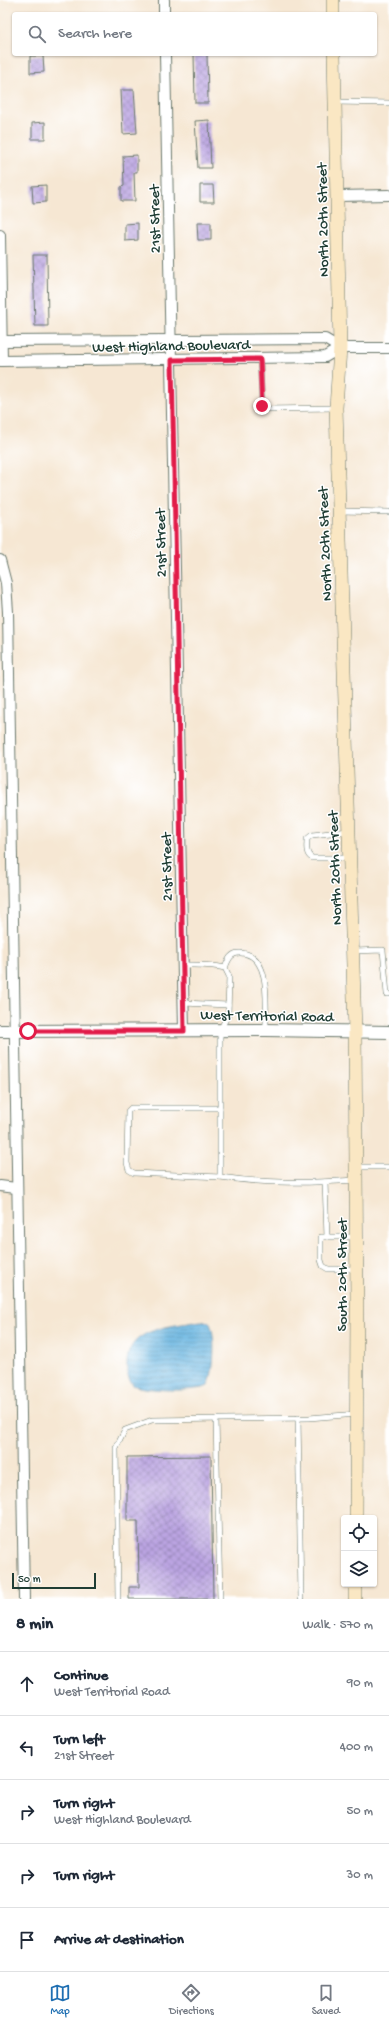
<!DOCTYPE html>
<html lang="en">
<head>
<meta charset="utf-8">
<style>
  :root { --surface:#fff; --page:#f2f2f3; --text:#1f2937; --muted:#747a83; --line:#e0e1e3; --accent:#1f6fb2 }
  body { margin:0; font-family:"Gochi Hand",sans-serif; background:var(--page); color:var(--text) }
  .controls { position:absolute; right:12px; bottom:12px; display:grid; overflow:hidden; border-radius:4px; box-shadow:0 1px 3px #0004 }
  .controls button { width:36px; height:36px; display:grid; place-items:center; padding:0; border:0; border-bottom:1px solid var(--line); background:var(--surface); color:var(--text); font:20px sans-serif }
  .scale { position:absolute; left:12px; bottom:10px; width:84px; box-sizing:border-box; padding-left:4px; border:2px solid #1f3d34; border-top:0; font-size:11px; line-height:14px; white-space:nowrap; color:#1f3d34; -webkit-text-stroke:3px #fff; paint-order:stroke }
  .stop { position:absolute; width:12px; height:12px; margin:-9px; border:3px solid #e11d48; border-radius:50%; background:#fff }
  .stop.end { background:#e11d48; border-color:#fff; box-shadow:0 1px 4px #0008 }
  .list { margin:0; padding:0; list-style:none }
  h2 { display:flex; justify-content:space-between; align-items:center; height:52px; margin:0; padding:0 16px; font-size:17px }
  h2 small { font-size:13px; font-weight:400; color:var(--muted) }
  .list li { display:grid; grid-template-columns:26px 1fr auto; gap:12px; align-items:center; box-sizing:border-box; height:64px; padding:0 16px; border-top:1px solid var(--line) }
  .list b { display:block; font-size:15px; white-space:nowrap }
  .list p { margin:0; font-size:13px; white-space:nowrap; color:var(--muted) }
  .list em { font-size:13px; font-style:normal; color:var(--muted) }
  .icon { flex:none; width:22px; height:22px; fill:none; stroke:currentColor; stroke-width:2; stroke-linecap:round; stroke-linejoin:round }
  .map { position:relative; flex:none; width:389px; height:1599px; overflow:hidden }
  .search { position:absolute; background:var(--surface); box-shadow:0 1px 3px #0004; left:12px; right:12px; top:12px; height:44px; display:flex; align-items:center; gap:10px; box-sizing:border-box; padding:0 14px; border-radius:4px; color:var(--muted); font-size:15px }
  .sheet { height:372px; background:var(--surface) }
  nav { display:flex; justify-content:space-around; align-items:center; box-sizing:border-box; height:56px; border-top:1px solid var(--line); background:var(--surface); font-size:11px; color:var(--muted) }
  nav a { display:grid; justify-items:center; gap:2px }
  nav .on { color:var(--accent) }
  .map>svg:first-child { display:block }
  .water { fill:url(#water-rules); stroke:#44798a }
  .building { fill:url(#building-cross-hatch) }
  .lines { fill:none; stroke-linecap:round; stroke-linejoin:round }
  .service-casing { stroke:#6a786c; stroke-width:6 }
  .minor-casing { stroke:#6a786c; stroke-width:12 }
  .tertiary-casing { stroke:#6a786c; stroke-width:14 }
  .secondary-casing { stroke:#6a786c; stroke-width:14 }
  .service { stroke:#fff; stroke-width:5 }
  .minor { stroke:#fff; stroke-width:10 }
  .tertiary { stroke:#fff; stroke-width:12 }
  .secondary { stroke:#fae7c3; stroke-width:13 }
  .route { stroke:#e11d48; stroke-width:5 }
  .labels { text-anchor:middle; stroke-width:3; stroke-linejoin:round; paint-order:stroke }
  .street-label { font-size:15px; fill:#1f3d34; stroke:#fff }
</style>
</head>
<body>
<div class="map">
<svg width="389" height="1599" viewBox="0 0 389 1599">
  <defs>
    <pattern id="water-rules" width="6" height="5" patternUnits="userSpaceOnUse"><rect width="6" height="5" fill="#68b5e1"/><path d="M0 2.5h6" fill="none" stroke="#5594b7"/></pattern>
    <pattern id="building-cross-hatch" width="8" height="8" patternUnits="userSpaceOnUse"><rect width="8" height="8" fill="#bba4e2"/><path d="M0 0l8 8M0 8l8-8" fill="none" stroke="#9787b8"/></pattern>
  </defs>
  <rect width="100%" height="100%" fill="#fff"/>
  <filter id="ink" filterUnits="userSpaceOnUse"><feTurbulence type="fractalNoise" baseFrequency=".025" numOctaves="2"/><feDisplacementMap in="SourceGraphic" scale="8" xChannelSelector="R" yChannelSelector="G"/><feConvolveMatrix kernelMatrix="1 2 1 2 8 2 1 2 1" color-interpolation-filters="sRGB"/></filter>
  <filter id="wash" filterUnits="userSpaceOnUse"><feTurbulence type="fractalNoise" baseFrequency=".012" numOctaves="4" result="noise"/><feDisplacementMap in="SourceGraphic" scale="16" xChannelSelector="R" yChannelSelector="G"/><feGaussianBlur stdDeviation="0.9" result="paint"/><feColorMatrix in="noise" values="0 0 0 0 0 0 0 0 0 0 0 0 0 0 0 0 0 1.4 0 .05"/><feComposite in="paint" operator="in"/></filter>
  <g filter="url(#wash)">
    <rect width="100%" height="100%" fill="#f6e7d3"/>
    <!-- water -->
    <path class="water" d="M201 1321 209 1322C217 1334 214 1374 208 1386 197 1392 145 1391 133 1385 127 1378 127 1371 127 1362 128 1327 174 1326 201 1321Z"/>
    <g id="blocks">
      <!-- building -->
      <g class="building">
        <path d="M194 54H207L208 103H195Z"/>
        <path d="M30 56H43L44 72 30 73Z"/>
        <path d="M121 90H134L137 133 123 134Z"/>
        <path d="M209 120 211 168H198L195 121Z"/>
        <path d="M45 122V139H32V123Z"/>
        <path d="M137 155V172H134L135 201H121V187L124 186 123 156Z"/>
        <path d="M46 185V202L33 203 32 186Z"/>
        <path d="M200 185H213L214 202H200Z"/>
        <path d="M138 223V240L125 241V224Z"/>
        <path d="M197 223H211V240H198Z"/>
        <path d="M33 255H47L48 326H35Z"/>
        <path d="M211 1456 213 1599H129V1587H139L138 1521H127V1457Z"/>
      </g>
    </g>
  </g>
  <g filter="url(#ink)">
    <use href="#blocks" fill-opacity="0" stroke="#6a786c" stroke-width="1"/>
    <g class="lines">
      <!-- service casing -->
      <g class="service-casing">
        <g id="service">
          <path d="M336 102 389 103"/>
          <path d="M260 359 262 406 265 409 335 408"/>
          <path d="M340 511 389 512"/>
          <path d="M349 858H312C305 854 307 846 307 839L312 835 349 831"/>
          <path d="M353 951 383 950 387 994H389"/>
          <path d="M183 965C197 965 210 964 225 968L229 976 228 1015 220 1030V1177C267 1184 310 1183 356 1180"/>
          <path d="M225 968C228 960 231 952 241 953 273 955 265 1008 266 1030"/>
          <path d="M183 1003 228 1005"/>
          <path d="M220 1108H131L128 1111 127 1163 129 1170 134 1173 220 1177"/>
          <path d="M357 1167H389"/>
          <path d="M325 1182 327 1237"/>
          <path d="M356 1269H328L323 1266 321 1260V1237H356"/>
          <path d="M298 1418 301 1599"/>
          <path d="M216 1419 220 1599"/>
          <path d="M118 1599 116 1448 125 1430 152 1420 309 1418 357 1414"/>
        </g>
      </g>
      <!-- minor casing -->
      <g class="minor-casing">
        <g id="minor">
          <path d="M164 0V14"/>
          <path d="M165 54 184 1031"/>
          <path d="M338 196 389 195"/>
          <path d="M0 235 2 361"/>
          <path d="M0 341 325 339 340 348H389"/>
          <path d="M0 361 325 357 340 348"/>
          <path d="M0 560 6 583 8 612 24 1599"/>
          <path d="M0 1186 16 1188"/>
        </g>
      </g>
      <!-- tertiary casing -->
      <g class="tertiary-casing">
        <path id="tertiary" d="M0 1031 266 1030 389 1032"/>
      </g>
      <!-- secondary casing -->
      <g class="secondary-casing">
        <g id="secondary">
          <path d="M333 0V14"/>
          <path d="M334 54 340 348 336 408 355 1032 357 1304 356 1518"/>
          <path d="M355 1599V1584"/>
        </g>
      </g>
      <!-- service -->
      <use href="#service" class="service"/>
      <!-- minor -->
      <use href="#minor" class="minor"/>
      <!-- tertiary -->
      <use href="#tertiary" class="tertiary"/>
      <!-- secondary -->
      <use href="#secondary" class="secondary"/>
    </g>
  </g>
  <g class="lines" filter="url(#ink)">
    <!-- route -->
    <path class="route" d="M28 1031H184L172 360 260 359 262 406"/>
  </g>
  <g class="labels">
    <!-- street labels -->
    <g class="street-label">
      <text transform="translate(154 219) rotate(-91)" y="5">21st Street</text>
      <text transform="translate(322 220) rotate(-91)" y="5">North 20th Street</text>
      <text transform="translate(171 345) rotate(-1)" y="5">West Highland Boulevard</text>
      <text transform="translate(160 543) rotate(-91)" y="5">21st Street</text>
      <text transform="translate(324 544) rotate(-92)" y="5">North 20th Street</text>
      <text transform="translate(166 867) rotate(-91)" y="5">21st Street</text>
      <text transform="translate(334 868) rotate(-92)" y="5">North 20th Street</text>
      <text transform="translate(267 1015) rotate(1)" y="5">West Territorial Road</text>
      <text transform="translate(341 1275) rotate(-90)" y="5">South 20th Street</text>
    </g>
  </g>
</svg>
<div class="controls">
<button><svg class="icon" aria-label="locate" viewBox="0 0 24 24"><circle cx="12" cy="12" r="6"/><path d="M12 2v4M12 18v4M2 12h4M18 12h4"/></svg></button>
<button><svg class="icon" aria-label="layers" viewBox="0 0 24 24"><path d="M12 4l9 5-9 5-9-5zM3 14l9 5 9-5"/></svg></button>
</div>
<div class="scale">50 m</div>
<div class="stop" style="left:28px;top:1031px"></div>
<div class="stop end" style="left:262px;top:406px"></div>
<div class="search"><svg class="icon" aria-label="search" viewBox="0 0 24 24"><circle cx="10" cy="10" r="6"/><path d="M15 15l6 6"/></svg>Search here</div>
</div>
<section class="sheet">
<h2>8 min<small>Walk · 570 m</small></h2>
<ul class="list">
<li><svg class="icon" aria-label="ahead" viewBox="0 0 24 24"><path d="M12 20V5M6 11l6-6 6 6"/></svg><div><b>Continue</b><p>West Territorial Road</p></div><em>90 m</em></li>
<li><svg class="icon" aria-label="left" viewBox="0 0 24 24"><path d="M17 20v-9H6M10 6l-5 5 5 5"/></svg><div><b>Turn left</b><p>21st Street</p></div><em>400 m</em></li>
<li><svg class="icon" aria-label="right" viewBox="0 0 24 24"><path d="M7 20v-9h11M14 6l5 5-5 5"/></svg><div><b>Turn right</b><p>West Highland Boulevard</p></div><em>50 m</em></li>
<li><svg class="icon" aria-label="right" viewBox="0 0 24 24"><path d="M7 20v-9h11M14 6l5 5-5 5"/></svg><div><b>Turn right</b></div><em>30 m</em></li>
<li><svg class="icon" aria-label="arrive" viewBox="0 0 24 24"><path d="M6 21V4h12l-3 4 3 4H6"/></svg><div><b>Arrive at destination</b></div></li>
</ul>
</section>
<nav>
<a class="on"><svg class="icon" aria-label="map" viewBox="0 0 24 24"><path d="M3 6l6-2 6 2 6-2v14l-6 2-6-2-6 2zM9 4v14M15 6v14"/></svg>Map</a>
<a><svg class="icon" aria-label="directions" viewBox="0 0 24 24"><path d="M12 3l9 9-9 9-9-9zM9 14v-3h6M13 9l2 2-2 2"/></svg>Directions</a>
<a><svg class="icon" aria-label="saved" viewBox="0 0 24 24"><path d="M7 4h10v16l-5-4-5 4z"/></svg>Saved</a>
</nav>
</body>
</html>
